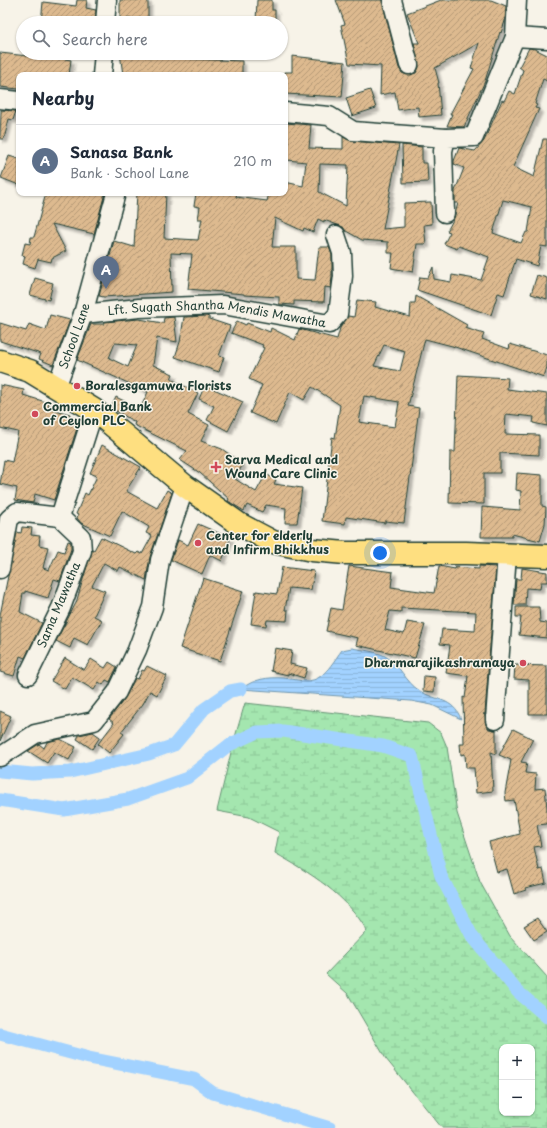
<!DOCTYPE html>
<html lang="en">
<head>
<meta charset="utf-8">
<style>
  :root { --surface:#fff; --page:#f2f2f3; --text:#1f2937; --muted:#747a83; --line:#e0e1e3; --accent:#d1495b }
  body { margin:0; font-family:"Playpen Sans",sans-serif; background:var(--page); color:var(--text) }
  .controls { position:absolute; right:12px; bottom:12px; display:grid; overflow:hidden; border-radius:8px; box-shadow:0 1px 3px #0004 }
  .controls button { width:36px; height:36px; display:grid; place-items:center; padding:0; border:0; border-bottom:1px solid var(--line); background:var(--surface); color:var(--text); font:20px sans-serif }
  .you { position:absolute; left:380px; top:553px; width:14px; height:14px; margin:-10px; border:3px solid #fff; border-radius:50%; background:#1a73e8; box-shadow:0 0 0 6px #1a73e833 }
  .badge { display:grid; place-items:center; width:26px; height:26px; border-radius:50%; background:var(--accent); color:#fff; font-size:13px; font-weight:700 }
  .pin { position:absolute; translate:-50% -33px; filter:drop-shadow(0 1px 2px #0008) }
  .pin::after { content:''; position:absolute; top:21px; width:14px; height:12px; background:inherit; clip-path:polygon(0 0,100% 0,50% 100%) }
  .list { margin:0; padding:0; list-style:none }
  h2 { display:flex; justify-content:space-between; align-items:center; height:52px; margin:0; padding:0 16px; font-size:17px }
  h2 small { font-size:13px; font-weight:400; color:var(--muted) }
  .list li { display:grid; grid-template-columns:26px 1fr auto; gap:12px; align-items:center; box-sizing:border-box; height:72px; padding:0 16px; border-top:1px solid var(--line) }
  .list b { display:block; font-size:15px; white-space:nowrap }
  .list p { margin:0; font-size:13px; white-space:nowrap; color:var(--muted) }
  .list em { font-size:13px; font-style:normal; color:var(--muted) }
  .icon { flex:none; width:22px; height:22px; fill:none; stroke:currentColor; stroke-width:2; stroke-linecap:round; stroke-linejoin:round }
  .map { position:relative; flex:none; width:547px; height:1128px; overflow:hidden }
  .search { position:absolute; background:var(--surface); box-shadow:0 1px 3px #0004; left:16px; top:16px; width:272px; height:44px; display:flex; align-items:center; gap:10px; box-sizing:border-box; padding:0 14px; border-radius:22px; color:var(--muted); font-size:15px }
  .panel { position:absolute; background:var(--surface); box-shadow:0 1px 3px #0004; left:16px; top:72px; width:272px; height:124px; border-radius:8px }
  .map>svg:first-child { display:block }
  .wetland { fill:url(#wetland-marsh); stroke:#629272; fill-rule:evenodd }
  .water { fill:url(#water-rules); stroke:#6e96ae }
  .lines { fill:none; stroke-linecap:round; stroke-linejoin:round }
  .canal { stroke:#a2d2ff; stroke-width:13 }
  .building { fill:url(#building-hatch); stroke:#1f3d34; fill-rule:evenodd; filter:url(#shadow) }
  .minor-casing { stroke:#1f3d34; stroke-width:21 }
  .major-casing { stroke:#1f3d34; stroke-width:25 }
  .minor { stroke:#f7f3e8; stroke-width:18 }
  .major { stroke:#fedf80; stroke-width:22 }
  .poi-dot { fill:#d1495b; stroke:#f7f3e8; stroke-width:1.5 }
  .labels { text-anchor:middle; stroke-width:3; stroke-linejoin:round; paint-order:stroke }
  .street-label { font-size:12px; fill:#1f3d34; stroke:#f7f3e8 }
  .poi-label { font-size:12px; font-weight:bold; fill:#1f3d34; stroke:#f7f3e8; text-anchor:start }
</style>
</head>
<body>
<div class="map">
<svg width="547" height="1128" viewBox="0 0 547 1128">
  <defs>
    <pattern id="wetland-marsh" width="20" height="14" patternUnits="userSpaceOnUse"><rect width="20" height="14" fill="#a4e6af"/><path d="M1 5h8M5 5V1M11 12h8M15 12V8" fill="none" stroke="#8dc697"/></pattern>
    <pattern id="water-rules" width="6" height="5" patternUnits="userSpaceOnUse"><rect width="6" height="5" fill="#a2d2ff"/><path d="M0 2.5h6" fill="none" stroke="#8bb5db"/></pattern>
    <pattern id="building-hatch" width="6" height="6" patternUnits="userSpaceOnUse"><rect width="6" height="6" fill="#ddba8f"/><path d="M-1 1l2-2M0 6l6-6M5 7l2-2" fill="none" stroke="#b39876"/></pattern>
    <filter id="shadow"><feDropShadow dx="3.5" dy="3.5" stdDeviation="1" flood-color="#0004"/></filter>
  </defs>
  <rect width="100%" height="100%" fill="#f7f3e8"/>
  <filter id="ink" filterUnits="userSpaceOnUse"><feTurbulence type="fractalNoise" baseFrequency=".025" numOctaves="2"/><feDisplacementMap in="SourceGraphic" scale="8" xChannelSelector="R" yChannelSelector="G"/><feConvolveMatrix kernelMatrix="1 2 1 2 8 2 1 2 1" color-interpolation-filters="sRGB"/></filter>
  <g filter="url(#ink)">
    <!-- wetland -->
    <path class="wetland" d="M245 703 428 723 441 733 447 747 457 813 480 882 510 936 547 977V1128H442L386 1059 348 994 326 974 367 931C347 895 310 873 275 853L279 832 249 817 217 811 233 744ZM502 1047H532V1113H502Z"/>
    <!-- water -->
    <path class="water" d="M352 648C362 650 375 651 385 656 400 664 405 682 420 691 436 701 453 698 461 719L432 705 411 701 241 689C254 679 267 677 284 678 296 679 307 684 318 678 328 672 335 659 342 650Z"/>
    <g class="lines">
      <!-- canal -->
      <g class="canal">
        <path d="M0 771 32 774 70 772 149 754 174 745 204 709 230 691 241 689"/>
        <path d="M0 800 64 810 128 799 187 778 229 745 257 732 283 731 383 746 412 756 441 876 472 936 517 991 547 1017"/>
        <path d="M0 1034 89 1058 194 1079 213 1093 330 1128"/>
      </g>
    </g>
    <!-- building -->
    <g class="building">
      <path d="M77 0H87L86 8 96 10 95 23 79 21 78 23 57 21V23H41L43 2 76 6Z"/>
      <path d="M120 0H148V18L120 19Z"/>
      <path d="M257 0H272V10H275V23L256 22Z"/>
      <path d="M336 0H382L399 68 402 73 407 75 416 73 419 67 414 43H419L407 13 441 0H491L506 6 505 21 501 33 500 32 485 81 464 127 447 126 452 114H450L474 69 471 68 479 43 435 68 439 83H438L441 115 419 117 418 107 398 110 395 92 380 95 381 66 349 64 341 25 345 24Z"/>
      <path d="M529 48 535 49 547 55V81L543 79 535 104 537 105 535 108 539 109 513 167 534 177 543 139H547V247L541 246 537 266 516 259 504 295 498 293 491 315 417 290 420 277 428 278 433 267 434 279 451 282 452 275 481 280 489 257 459 246 457 249 444 244 450 232 447 231 454 218 458 203H455V191L464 168 454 164V161L459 148 475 151 484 141 502 100 504 101 509 91 515 94 523 70 519 67ZM503 200 532 207 528 232H526L521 243 493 233Z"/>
      <path d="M0 53 37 57 38 53H54L53 57 71 60 69 75H19V89L0 87Z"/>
      <path d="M120 53H148V57L169 56 192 59 242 61V75H123Z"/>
      <path d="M292 56 345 62 342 97 285 94V72H292Z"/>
      <path d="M370 90 376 108 352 116 346 98Z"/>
      <path d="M1 110 16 111 13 120 9 119 4 139H0Z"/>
      <path d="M285 123 311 125 309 148 343 149V137L352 141 399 145 383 229 404 227V203L431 202 432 224 424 225 426 244H417L413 272 391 268 393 253H388V242L362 240 346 231 343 227 324 220V222L318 219 313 232 304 228 303 231 275 218 272 247H296V279L315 280 319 247H329L332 255V276L331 288 325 287 324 302 294 301V305L279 304V297L244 295V294L188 289 192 254 171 253 172 292 104 297 99 296 114 241 134 247 137 193H166L164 238 198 240 202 219H198L200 207 194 206 196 193H237L236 197 267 201 269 193H285V182L303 186 306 162 287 160 288 139H285ZM320 164 348 165 346 206 319 192Z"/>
      <path d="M402 145 422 147V163H427L428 182 403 183Z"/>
      <path d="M9 156 19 159V185L1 178Z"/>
      <path d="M46 193H105L94 234 52 224 66 251 52 258 51 262 38 259 35 268 23 264 25 256 22 255 25 243 30 244 31 237H34Z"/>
      <path d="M537 275 547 278V299L531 294Z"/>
      <path d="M35 278 53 283 49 300 30 295Z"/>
      <path d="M416 296 467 325 465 328 484 334 482 339 509 349 510 344 547 355V367L544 377 452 346 425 339 408 406 419 408 404 523 385 521V523L346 517 345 524 322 521 332 437 335 438 340 405 312 387 304 400 290 392 276 424 250 413 262 385 249 379 264 348 262 347 263 345 231 333 237 321 246 325 247 323 270 332 271 328 295 340 299 329 337 339 340 328 348 316 354 317 357 300 376 302 375 307 410 317 411 303H415ZM384 345 405 351 400 371 374 366ZM364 396 399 402 395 427 359 422Z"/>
      <path d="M50 315 70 320 53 365 39 359 41 354 0 341V323L26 331 29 324 46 330Z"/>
      <path d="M206 316 209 317V319L230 326 219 356 224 357 219 372 175 357 180 342 184 317Z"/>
      <path d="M174 317 177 342 157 338 153 365 173 374 171 379 198 393 188 414 209 425 201 441 222 449 243 464 235 479 256 492 266 474 276 480 274 484 302 488 297 523H285L286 508 266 505 262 512 247 505 244 511 228 501 229 499 200 473 180 460 187 451 134 425 135 422 111 408 116 397 140 409 148 392 77 360 91 324H104V322L139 319 163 323 164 318ZM115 343 137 345 128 367 109 358Z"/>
      <path d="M458 375 508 378 507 389 547 394V426L533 423 534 417 506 414 505 434 539 435V455L500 453V473H484V504L449 503 450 452H455Z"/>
      <path d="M0 385 24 390 23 395 49 403 48 408 70 414 69 418 79 422 54 500 35 494 33 503 15 500 17 488 0 484 4 460 12 462 18 432 0 428Z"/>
      <path d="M205 385 243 402 228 431 207 420 214 406 199 399Z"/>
      <path d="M102 445 141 467 126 491 157 508 167 490 172 493 150 557 146 580 120 567 118 571 104 563 92 586 105 591 94 616 102 620 88 645 74 638 70 648 56 641 76 603 92 549 94 550 101 537 136 554 138 552 142 554 152 536 146 533 149 527 122 511 110 536 81 523 77 518 78 515 76 514 85 493 88 495 97 476 90 473Z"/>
      <path d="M517 473 542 475V506L546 507 545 524 540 541 512 534V537H481L482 507 520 510 521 491 516 490Z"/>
      <path d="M198 524 230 538 222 561 210 555 202 574 171 560 178 540 188 545Z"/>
      <path d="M22 527 32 528 31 535 40 536 39 545 48 547 43 568 49 570 58 550 64 552 68 541 71 542V549L60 581 54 579 48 598 25 591V593H23L20 612 42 623 25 658 20 656 14 676 0 672 2 653H0V615L17 532 21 533Z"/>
      <path d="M349 566 393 572 391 587 434 593 439 566 455 569V567L479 569V566L496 567 485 714H483L485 715 486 725 489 729 496 730V754L491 752 493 791 476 793 474 768H466L465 754 461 755 460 744H464L463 697 465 698 468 676 446 673 450 645 440 644 442 629 475 631 476 612 401 608V612L390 611 385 630 404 634 407 622 425 625 415 658 356 645 358 638 326 631 331 608 342 610Z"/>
      <path d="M282 567 314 571 311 590 289 588 285 610H288L287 621 267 620 266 626 251 624 256 591 277 594Z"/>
      <path d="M522 568 547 572V582H541L540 589 526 588 525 605H514L516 579H521Z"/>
      <path d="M203 578 243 591 220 661 180 648Z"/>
      <path d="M516 607H539L540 622 547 623V638L519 635 521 617H516Z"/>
      <path d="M275 648 292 651 290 664 307 668 304 678 288 673V675L271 671Z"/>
      <path d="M65 658 84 670 91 659 105 668 109 662 117 667 110 682 106 680 103 685 99 682 94 690 72 677 65 689 51 681Z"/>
      <path d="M515 665 547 666V714H529V680L514 679Z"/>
      <path d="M147 666 167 676 157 695 150 691 143 704 121 732 124 734 109 753 98 744 114 723 109 719 125 698 135 678 138 679 142 670 144 671Z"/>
      <path d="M424 676 435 677 434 692 423 691Z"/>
      <path d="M0 711 11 716 0 741Z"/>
      <path d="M513 729 533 739 521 762 527 763 525 773 536 774 535 789 545 788 547 808V824L537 825 541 846 534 847 539 870 543 869 546 883 525 888 526 890 514 894 507 869 497 872 489 842 520 834 514 800 506 801 505 793 511 760 499 755Z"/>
      <path d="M93 732 100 737 92 749 77 739 79 735Z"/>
      <path d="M60 739 76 747 69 760 54 752 47 763 28 751 39 744 44 748 47 742Z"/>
      <path d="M537 918 547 932 534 940 524 926Z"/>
    </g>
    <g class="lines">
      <!-- minor casing -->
      <g class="minor-casing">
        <g id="minor">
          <path d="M392 0 409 65"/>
          <path d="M105 23 107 0"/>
          <path d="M515 37 547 39"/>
          <path d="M102 75 104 53"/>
          <path d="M0 99 19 101"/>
          <path d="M285 112 329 116 353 131 446 138"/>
          <path d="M445 213 443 151 446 138 474 137 515 37 517 0"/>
          <path id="s1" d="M83 314 139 308 223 305 329 324 338 314 343 276 342 253 336 235"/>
          <path id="s2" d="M57 385 83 314 116 193"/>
          <path d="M60 517 94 410"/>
          <path d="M0 569 9 519 17 512 60 517 81 537 82 551 61 608 28 675"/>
          <path d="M495 720 507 554"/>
          <path d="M0 757 35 734 94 721 117 692 137 650 153 607 160 560 185 486"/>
        </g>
      </g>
      <!-- major casing -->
      <g class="major-casing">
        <path id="major" d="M0 361 30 371 94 410 185 486 239 524 273 542 312 550 345 553H466L547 556"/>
      </g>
      <!-- minor -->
      <use href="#minor" class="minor"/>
      <!-- major -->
      <use href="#major" class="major"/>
    </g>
  </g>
  <!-- markers -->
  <g class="poi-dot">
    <circle cx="77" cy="386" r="4"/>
    <circle cx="35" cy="414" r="4"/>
    <path d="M214 461h4v4h4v4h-4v4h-4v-4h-4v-4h4z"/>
    <circle cx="198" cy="543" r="4"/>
    <circle cx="523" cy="663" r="4"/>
  </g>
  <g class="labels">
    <!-- street labels -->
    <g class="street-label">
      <text dy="4" stroke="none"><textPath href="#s1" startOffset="135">Lft. Sugath Shantha Mendis Mawatha</textPath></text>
      <text dy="4" stroke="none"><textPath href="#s2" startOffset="52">School Lane</textPath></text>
      <text transform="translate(59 605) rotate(-67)" y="4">Sama Mawatha</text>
    </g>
    <!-- poi labels -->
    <g class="poi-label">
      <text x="85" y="390">Boralesgamuwa Florists</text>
      <text x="43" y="411">Commercial Bank<tspan x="43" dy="14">of Ceylon PLC</tspan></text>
      <text x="225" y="464">Sarva Medical and<tspan x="225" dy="14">Wound Care Clinic</tspan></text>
      <text x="206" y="540">Center for elderly<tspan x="206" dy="14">and Infirm Bhikkhus</tspan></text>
      <text x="515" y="667" text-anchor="end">Dharmarajikashramaya</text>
    </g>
  </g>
</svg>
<div class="controls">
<button>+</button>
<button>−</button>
</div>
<div class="you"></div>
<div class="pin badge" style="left:106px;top:289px;background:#5c6f8a">A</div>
<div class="search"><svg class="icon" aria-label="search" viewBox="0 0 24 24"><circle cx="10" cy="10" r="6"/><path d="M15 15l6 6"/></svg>Search here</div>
<section class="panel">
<h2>Nearby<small></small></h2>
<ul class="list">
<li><span class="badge" style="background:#5c6f8a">A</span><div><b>Sanasa Bank</b><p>Bank · School Lane</p></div><em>210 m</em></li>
</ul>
</section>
</div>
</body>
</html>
